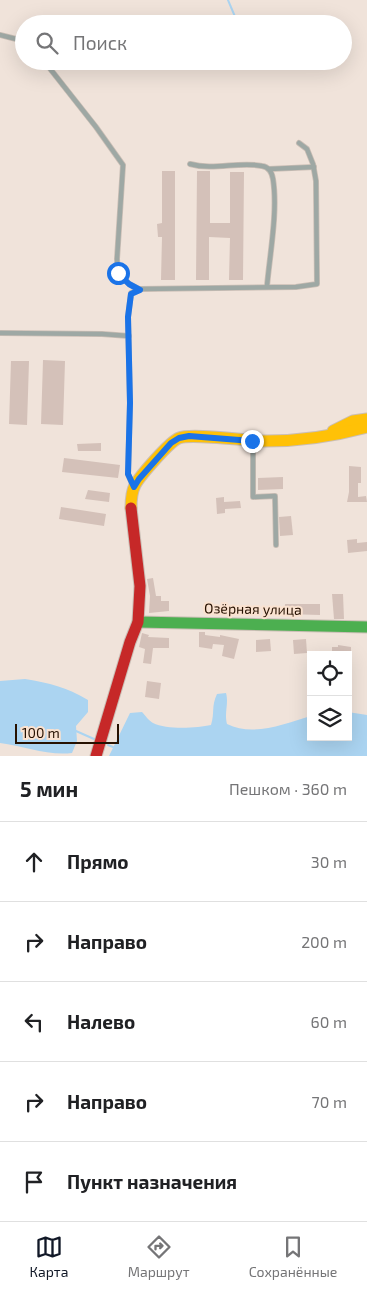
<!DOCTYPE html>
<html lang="ru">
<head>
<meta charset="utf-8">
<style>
  :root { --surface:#fff; --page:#f2f2f2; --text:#202124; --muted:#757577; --line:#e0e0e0; --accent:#111827 }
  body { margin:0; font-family:"Exo 2",sans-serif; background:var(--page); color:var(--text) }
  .controls { position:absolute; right:15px; bottom:15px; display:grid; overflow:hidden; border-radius:0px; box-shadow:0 5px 20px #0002 }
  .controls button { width:45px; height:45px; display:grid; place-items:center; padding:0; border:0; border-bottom:1px solid var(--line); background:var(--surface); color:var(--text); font:25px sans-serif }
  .scale { position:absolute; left:15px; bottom:12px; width:104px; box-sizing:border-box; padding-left:5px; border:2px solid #261101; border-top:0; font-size:14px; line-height:18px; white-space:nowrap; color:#261101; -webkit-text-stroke:4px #fae2d0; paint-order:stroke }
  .stop { position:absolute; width:15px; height:15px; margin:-11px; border:4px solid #1a73e8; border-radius:50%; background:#fff }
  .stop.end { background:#1a73e8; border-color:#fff; box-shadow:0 1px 5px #0008 }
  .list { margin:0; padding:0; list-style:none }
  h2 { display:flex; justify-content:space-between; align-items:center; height:65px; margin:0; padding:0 20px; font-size:21px }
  h2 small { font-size:16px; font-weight:400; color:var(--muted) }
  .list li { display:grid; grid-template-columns:32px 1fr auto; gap:15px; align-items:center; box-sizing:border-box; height:80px; padding:0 20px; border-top:1px solid var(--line) }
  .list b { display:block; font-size:19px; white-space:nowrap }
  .list em { font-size:16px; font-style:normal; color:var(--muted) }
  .icon { flex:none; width:28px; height:28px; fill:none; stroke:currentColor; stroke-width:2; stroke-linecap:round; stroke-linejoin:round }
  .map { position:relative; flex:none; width:367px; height:756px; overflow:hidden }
  .search { position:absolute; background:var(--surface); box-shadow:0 5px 20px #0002; left:15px; right:15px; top:15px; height:55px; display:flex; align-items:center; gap:12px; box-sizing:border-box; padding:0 18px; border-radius:28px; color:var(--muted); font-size:19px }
  .sheet { height:465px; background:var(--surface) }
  nav { display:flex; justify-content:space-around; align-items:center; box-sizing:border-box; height:70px; border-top:1px solid var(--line); background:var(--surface); font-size:14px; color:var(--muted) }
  nav a { display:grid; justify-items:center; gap:2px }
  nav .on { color:var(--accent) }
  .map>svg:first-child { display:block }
  .water { fill:#abd4f1 }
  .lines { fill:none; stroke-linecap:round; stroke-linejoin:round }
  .stream { stroke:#abd4f1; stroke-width:2 }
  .building { fill:#d4c1b9 }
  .lane-casing { stroke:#cabeb5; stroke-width:6 }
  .fast-casing { stroke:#cabeb5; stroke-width:13 }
  .slow-casing { stroke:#cabeb5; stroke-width:13 }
  .jam-casing { stroke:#cabeb5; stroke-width:13 }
  .lane { stroke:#9ea8a4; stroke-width:4.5 }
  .fast { stroke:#4caf50; stroke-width:11 }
  .slow { stroke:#ffc107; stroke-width:11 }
  .jam { stroke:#c62828; stroke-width:11 }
  .route { stroke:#1a73e8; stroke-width:6 }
  .labels { text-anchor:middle; stroke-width:4; stroke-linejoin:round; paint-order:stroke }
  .street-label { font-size:14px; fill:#261101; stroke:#fae2d0 }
</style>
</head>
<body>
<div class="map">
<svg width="367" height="756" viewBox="0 0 367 756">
  <rect width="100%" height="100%" fill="#f0e3da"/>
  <!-- water -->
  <g class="water">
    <path d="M25 679C50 683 66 687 88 700V712L76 726 77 741 72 753C48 756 24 746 0 743V681Z"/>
    <path d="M226 693C229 704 224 712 227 724 253 737 284 724 311 716V737H348V712L367 715V756H109L130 713 142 712C145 715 149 721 153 723 167 730 197 728 211 725 215 712 211 707 217 694Z"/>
  </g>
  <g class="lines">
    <!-- stream -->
    <g class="stream">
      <path d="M228 0 236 19"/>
      <path d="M76 731 94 739"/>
      <path d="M108 745 113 747"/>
    </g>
  </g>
  <!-- building -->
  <g class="building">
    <path d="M162 171H175V280H161L162 237H158L157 224 162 223Z"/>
    <path d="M197 171H210V223H230V172H244L243 280H229L230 238 209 237V280H196Z"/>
    <path d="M43 360 65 361 63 425 41 424Z"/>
    <path d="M11 361H29L27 425 9 424Z"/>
    <path d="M101 443V451H78L77 444Z"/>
    <path d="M64 458 120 465 118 478 62 472Z"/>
    <path d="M349 466 361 467V483H358V497L366 496 367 502H347L349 492Z"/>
    <path d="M283 477V489L258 490V478Z"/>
    <path d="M88 490 110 493 109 502 85 499Z"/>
    <path d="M224 497V502L240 501 241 508 225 509V513L217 514 216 498Z"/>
    <path d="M61 507 106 514 104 526 59 519Z"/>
    <path d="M291 516 293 535 280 536 279 517Z"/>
    <path d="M357 539V543L367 542V551L348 553 347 540Z"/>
    <path d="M153 578 156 596H161V601H169V611L149 613 150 596 147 579Z"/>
    <path d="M332 594H343L344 619H334Z"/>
    <path d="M285 604H320V615L285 614Z"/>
    <path d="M199 632H205V635L220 637V635L239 639 234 659 222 656 224 645 213 644 212 649 199 647Z"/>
    <path d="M142 633 149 635 148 637 169 638V648H153L151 664 143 663 145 649 139 647Z"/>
    <path d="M270 639 271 651 256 652V640Z"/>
    <path d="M306 639 307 653 294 654 293 640Z"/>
    <path d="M338 645 351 647V655H332V647H338Z"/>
    <path d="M147 681 161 683 159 699 145 697Z"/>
  </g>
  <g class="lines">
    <!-- lane casing -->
    <g class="lane-casing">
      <g id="lane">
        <path d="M0 35 24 41"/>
        <path d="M44 61 96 127 123 165 117 259 118 273 129 284 139 289"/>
        <path d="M190 164C214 171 239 161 262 166 269 167 272 173 273 179 278 211 270 253 267 286"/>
        <path d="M269 169 314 167"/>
        <path d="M0 333 102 334 129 336"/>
        <path d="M253 443V497L275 496 276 545"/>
        <path d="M133 486 128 474 130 403 128 317 131 293 140 289 296 287 317 284 316 181 313 164 307 149 299 143"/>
      </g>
    </g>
    <!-- fast casing -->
    <g class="fast-casing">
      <path id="fast" d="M138 622 367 627"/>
    </g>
    <!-- slow casing -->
    <g class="slow-casing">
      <g id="slow">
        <path d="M333 431 353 421 367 419"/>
        <path d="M131 508C131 501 132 491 135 485 140 476 169 442 179 438 192 433 247 441 266 441 300 441 334 436 367 427"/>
      </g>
    </g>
    <!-- jam casing -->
    <g class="jam-casing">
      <path id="jam" d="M96 756 130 642 138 622 140 586 131 508"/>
    </g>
    <!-- lane -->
    <use href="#lane" class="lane"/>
    <!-- fast -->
    <use href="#fast" class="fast"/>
    <!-- slow -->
    <use href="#slow" class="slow"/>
    <!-- jam -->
    <use href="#jam" class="jam"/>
  </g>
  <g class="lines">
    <!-- route -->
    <path class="route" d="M118 273 129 284 140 290 131 294 128 317 130 403 128 474 134 487 139 479 171 443 179 438 189 436 252 441"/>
  </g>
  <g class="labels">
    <!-- street labels -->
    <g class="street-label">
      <text transform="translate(253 609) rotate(1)" y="5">Озёрная улица</text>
    </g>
  </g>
</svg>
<div class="controls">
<button><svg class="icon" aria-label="locate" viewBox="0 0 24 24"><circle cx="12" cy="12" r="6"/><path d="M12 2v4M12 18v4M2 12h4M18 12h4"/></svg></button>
<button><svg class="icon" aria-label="layers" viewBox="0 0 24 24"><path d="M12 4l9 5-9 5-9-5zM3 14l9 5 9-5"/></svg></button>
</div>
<div class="scale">100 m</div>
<div class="stop" style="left:118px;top:273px"></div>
<div class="stop end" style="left:252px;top:441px"></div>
<div class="search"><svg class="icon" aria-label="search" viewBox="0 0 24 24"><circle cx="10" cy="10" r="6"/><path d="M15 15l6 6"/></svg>Поиск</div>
</div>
<section class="sheet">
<h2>5 мин<small>Пешком · 360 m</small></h2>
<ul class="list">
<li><svg class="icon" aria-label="ahead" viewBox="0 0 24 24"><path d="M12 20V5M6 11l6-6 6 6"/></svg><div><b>Прямо</b></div><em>30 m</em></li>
<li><svg class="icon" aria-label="right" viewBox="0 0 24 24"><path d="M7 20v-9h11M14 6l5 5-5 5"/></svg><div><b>Направо</b></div><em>200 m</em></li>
<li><svg class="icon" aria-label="left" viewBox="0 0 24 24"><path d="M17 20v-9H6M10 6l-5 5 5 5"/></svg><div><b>Налево</b></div><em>60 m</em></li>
<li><svg class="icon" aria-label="right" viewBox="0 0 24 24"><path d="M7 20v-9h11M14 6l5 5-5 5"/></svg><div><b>Направо</b></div><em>70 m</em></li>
<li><svg class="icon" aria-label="arrive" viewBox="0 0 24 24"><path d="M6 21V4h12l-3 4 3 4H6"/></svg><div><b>Пункт назначения</b></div></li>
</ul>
</section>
<nav>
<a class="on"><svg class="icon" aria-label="map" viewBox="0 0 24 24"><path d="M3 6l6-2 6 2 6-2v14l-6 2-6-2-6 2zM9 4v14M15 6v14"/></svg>Карта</a>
<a><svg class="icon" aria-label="directions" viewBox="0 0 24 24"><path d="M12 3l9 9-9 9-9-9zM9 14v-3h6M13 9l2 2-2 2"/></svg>Маршрут</a>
<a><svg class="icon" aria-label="saved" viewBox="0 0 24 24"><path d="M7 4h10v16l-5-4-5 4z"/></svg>Сохранённые</a>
</nav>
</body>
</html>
